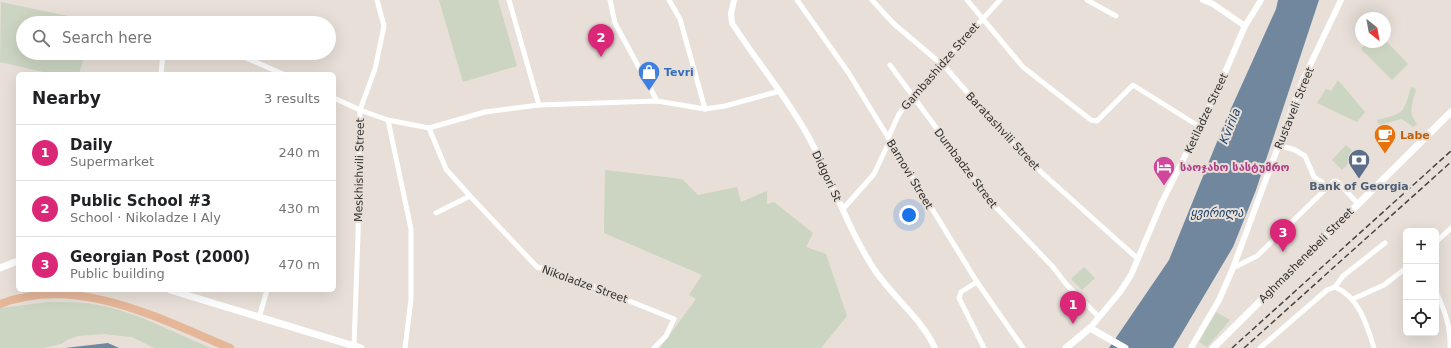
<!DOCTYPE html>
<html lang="en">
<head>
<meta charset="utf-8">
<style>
  :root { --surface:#fff; --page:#f6f6f6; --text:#202124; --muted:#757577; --line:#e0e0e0; --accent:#db2777 }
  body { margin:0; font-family:"DejaVu Sans","Noto Sans Georgian",sans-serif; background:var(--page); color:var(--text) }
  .controls { position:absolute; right:12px; bottom:12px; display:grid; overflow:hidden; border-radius:6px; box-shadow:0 4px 16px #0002 }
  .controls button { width:36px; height:36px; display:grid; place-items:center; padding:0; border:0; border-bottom:1px solid var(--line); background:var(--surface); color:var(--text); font:20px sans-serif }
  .compass { position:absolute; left:1355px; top:12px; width:36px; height:36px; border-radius:50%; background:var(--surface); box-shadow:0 4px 16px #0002; rotate:149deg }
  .you { position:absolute; left:909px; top:215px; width:14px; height:14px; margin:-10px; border:3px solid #fff; border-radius:50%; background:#1a73e8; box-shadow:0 0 0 6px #1a73e833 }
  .badge { display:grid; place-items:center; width:26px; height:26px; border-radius:50%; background:var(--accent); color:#fff; font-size:13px; font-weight:700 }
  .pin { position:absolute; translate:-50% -33px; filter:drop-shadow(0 1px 2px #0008) }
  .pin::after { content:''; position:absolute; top:21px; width:14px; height:12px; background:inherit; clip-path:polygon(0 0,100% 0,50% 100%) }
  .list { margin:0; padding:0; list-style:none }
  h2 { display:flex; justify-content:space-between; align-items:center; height:52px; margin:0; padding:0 16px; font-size:17px }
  h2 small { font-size:13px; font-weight:400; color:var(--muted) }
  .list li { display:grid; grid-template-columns:26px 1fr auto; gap:12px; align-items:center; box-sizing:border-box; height:56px; padding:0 16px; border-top:1px solid var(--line) }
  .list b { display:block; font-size:15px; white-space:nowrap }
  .list p { margin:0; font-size:13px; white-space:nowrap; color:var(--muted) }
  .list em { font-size:13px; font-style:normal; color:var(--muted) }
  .icon { flex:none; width:22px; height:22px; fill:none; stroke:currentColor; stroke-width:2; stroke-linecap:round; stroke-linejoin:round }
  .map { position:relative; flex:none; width:1451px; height:348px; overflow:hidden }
  .search { position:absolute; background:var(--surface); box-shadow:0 4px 16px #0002; left:16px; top:16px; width:320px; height:44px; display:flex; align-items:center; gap:10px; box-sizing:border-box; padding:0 14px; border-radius:22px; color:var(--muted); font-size:15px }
  .panel { position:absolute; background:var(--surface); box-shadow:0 4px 16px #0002; left:16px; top:72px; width:320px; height:220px; border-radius:6px }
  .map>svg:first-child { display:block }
  .green { fill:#cbd5c2 }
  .water { fill:#71879e }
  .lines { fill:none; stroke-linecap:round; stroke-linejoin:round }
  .minor { stroke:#fff; stroke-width:5 }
  .tertiary { stroke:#fff; stroke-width:6 }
  .secondary { stroke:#fff; stroke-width:7 }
  .primary { stroke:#e5b698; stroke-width:8 }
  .rail { stroke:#494542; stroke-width:1.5; stroke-dasharray:6 3; stroke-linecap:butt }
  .labels { text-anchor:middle; stroke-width:4; stroke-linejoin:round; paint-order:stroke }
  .street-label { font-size:11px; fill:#33302d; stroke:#e7dfd8 }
  .shop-label { font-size:11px; font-weight:bold; fill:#366cbe; stroke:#e7dfd8; text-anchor:start }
  .food-label { font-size:11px; font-weight:bold; fill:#c56008; stroke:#e7dfd8; text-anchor:start }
  .hotel-label { font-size:11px; font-weight:bold; fill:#b23c85; stroke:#e7dfd8; text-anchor:start }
  .service-label { font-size:11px; font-weight:bold; fill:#4e5e75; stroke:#e7dfd8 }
  .water-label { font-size:12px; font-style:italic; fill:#214569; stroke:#e7dfd8 }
</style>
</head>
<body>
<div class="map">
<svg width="1451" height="348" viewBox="0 0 1451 348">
  <rect width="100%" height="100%" fill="#e7dfd8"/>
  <!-- green -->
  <g class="green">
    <path d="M439 0H498L517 66 463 82Z"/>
    <path d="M1 2 92 21V23H23V53H85L79 74H52L0 62Z"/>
    <path d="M1385 40 1408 64 1392 80 1361 49 1367 42H1385Z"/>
    <path d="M1338 80 1365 112 1357 122 1317 103 1326 89 1331 91Z"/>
    <path d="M1411 87 1416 89C1413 102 1407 112 1417 124L1413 127 1402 119 1379 125 1377 120C1405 113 1403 114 1411 87Z"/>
    <path d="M1346 145 1357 155 1342 170 1332 160Z"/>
    <path d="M605 170 682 179 698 195 737 187 741 202 767 191V204L774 202 813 233 806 247 826 254 847 316 821 348H660L696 299 689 295 702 275 604 233Z"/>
    <path d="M1084 267 1095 278 1082 290 1071 279Z"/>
    <path d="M49 302C67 302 86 302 104 306 141 314 176 334 211 348H154L132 337 103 334 78 336 69 339 61 344 43 348H0V308Z"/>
    <path d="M1216 312 1230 320 1207 347 1199 342Z"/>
  </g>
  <!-- water -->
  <g class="water">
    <path d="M1278 0H1319L1256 190 1233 247 1173 348H1109L1169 260 1225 122 1276 9Z"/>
    <path d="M108 343 119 348H65Z"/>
  </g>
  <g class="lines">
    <!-- minor -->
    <g class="minor">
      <path d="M509 0 539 105"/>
      <path d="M610 0 615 23 657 101"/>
      <path d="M669 0 680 19 705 109"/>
      <path d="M797 0 848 72 977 282 1023 348"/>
      <path d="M872 0 893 23 946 68 993 122 1041 172 1138 259"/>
      <path d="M967 0 1023 67 1091 120 1097 121 1133 85 1200 127"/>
      <path d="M1087 0 1116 16"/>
      <path d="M164 23V21L168 23"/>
      <path d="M235 53 283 74"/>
      <path d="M890 65 990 201 1053 267 1066 284 1099 317"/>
      <path d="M161 74 163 53"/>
      <path d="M334 98 360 110 388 120 429 128 485 112 539 105 657 101 705 109 725 106 780 91"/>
      <path d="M388 120 411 229V299L405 348"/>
      <path d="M429 128 446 169 470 196 537 267 565 275 674 319 666 336 654 348"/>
      <path d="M888 138 899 114 913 95 1000 0"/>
      <path d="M1279 145 1295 150 1305 156 1314 177 1322 182 1326 187"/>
      <path d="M843 209 874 174 890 140"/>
      <path d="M436 213 470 196"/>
      <path d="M1436 242 1451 228"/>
      <path d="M1233 268 1257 256 1334 181 1338 182 1358 204"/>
      <path d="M977 282 961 292 959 298 984 348"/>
      <path d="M1335 287 1343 276 1385 243"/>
      <path d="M1436 292C1445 310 1451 328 1450 348"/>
      <path d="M1353 299 1384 285 1406 268"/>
      <path d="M259 318 267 290"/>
      <path d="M354 345 358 236 360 110 375 69 384 26 377 0"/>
      <path d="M1260 348 1327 290 1335 287C1359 297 1367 325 1374 348"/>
    </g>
    <!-- tertiary -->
    <g class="tertiary">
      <path d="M734 0 731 14 732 23C757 62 786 96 808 136 832 179 847 228 874 269 893 298 920 316 935 348"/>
      <path d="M1203 0 1213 4 1245 26"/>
      <path d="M1090 328 1120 292 1131 275 1162 202 1214 98 1245 26 1261 0"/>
      <path d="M1191 348 1219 300 1233 268 1302 82 1341 0"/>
    </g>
    <!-- secondary -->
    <g class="secondary">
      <path d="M0 268 18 261"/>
      <path d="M170 290 361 348"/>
      <path d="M1066 348 1090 328 1125 348"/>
      <path d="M1213 348 1451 112"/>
    </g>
    <!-- primary -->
    <path class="primary" d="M0 304C77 274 160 319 230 348"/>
    <!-- rail -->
    <g class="rail">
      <path d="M1232 348 1451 151"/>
      <path d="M1244 348 1451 162"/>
    </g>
  </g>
  <!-- icons -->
  <defs>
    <g id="shop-pin" transform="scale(1.15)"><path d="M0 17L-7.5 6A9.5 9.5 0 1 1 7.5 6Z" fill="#3f7fe0" stroke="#e7dfd8"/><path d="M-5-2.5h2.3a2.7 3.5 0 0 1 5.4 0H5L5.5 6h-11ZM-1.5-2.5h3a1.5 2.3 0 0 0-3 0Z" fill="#fff"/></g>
    <g id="cafe-pin" transform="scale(1.15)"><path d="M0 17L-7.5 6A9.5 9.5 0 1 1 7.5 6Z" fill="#e8710a" stroke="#e7dfd8"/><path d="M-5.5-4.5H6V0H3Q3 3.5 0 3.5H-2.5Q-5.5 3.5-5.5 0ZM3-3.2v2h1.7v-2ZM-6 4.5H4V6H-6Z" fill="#fff"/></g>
    <g id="bank-pin" transform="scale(1.15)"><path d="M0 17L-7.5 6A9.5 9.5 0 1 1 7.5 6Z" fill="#5c6f8a" stroke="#e7dfd8"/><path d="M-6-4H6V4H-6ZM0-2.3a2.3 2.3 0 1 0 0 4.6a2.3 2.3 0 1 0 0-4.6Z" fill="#fff"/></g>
    <g id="hotel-pin" transform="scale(1.15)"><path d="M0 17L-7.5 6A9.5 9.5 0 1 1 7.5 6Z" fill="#d1479c" stroke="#e7dfd8"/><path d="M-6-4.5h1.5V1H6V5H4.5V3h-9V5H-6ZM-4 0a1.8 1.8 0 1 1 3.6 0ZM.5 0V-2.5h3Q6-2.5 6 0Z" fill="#fff"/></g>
  </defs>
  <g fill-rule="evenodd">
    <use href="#shop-pin" x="649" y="72"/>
    <use href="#cafe-pin" x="1385" y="135"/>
    <use href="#bank-pin" x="1359" y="160"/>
    <use href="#hotel-pin" x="1164" y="167"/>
  </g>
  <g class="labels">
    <!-- street labels -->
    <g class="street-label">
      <text transform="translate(940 66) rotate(-49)" y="4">Gambashidze Street</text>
      <text transform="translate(1294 108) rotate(-68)" y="4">Rustaveli Street</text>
      <text transform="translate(1206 113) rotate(-65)" y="4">Ketiladze Street</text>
      <text transform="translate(1003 131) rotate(47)" y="4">Baratashvili Street</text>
      <text transform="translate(966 168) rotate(53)" y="4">Dumbadze Street</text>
      <text transform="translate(359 170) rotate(-89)" y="4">Meskhishvili Street</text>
      <text transform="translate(910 174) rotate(59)" y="4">Barnovi Street</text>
      <text transform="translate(827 176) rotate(65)" y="4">Didgori St</text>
      <text transform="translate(1306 255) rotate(-45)" y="4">Aghmashenebeli Street</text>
      <text transform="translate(585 284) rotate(20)" y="4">Nikoladze Street</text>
    </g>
    <!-- shop labels -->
    <g class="shop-label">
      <text x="664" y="76">Tevri</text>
    </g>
    <!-- food labels -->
    <g class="food-label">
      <text x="1400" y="139">Labe</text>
    </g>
    <!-- hotel labels -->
    <g class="hotel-label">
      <text x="1180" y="171">საოჯახო სასტუმრო</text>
    </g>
    <!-- service labels -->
    <g class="service-label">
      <text x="1359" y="190">Bank of Georgia</text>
    </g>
    <!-- water labels -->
    <g class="water-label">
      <text transform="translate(1230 126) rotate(-68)" y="4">Kvirila</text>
      <text x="1217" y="217">ყვირილა</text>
    </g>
  </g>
</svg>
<div class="controls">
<button>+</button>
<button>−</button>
<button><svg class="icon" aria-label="locate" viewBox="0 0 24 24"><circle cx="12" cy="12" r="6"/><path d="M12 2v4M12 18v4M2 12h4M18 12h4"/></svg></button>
</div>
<svg class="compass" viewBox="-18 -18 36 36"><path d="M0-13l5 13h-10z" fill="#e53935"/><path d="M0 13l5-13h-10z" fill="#757577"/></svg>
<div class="you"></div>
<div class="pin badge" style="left:1073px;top:324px">1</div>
<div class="pin badge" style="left:601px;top:57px">2</div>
<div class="pin badge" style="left:1283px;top:252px">3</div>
<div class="search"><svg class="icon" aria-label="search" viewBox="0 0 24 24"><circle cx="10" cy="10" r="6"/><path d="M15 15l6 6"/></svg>Search here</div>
<section class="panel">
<h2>Nearby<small>3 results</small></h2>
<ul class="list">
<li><span class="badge">1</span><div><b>Daily</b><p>Supermarket</p></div><em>240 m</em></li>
<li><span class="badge">2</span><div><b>Public School #3</b><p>School · Nikoladze I Aly</p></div><em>430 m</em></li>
<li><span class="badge">3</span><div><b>Georgian Post (2000)</b><p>Public building</p></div><em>470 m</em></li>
</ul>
</section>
</div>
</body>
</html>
